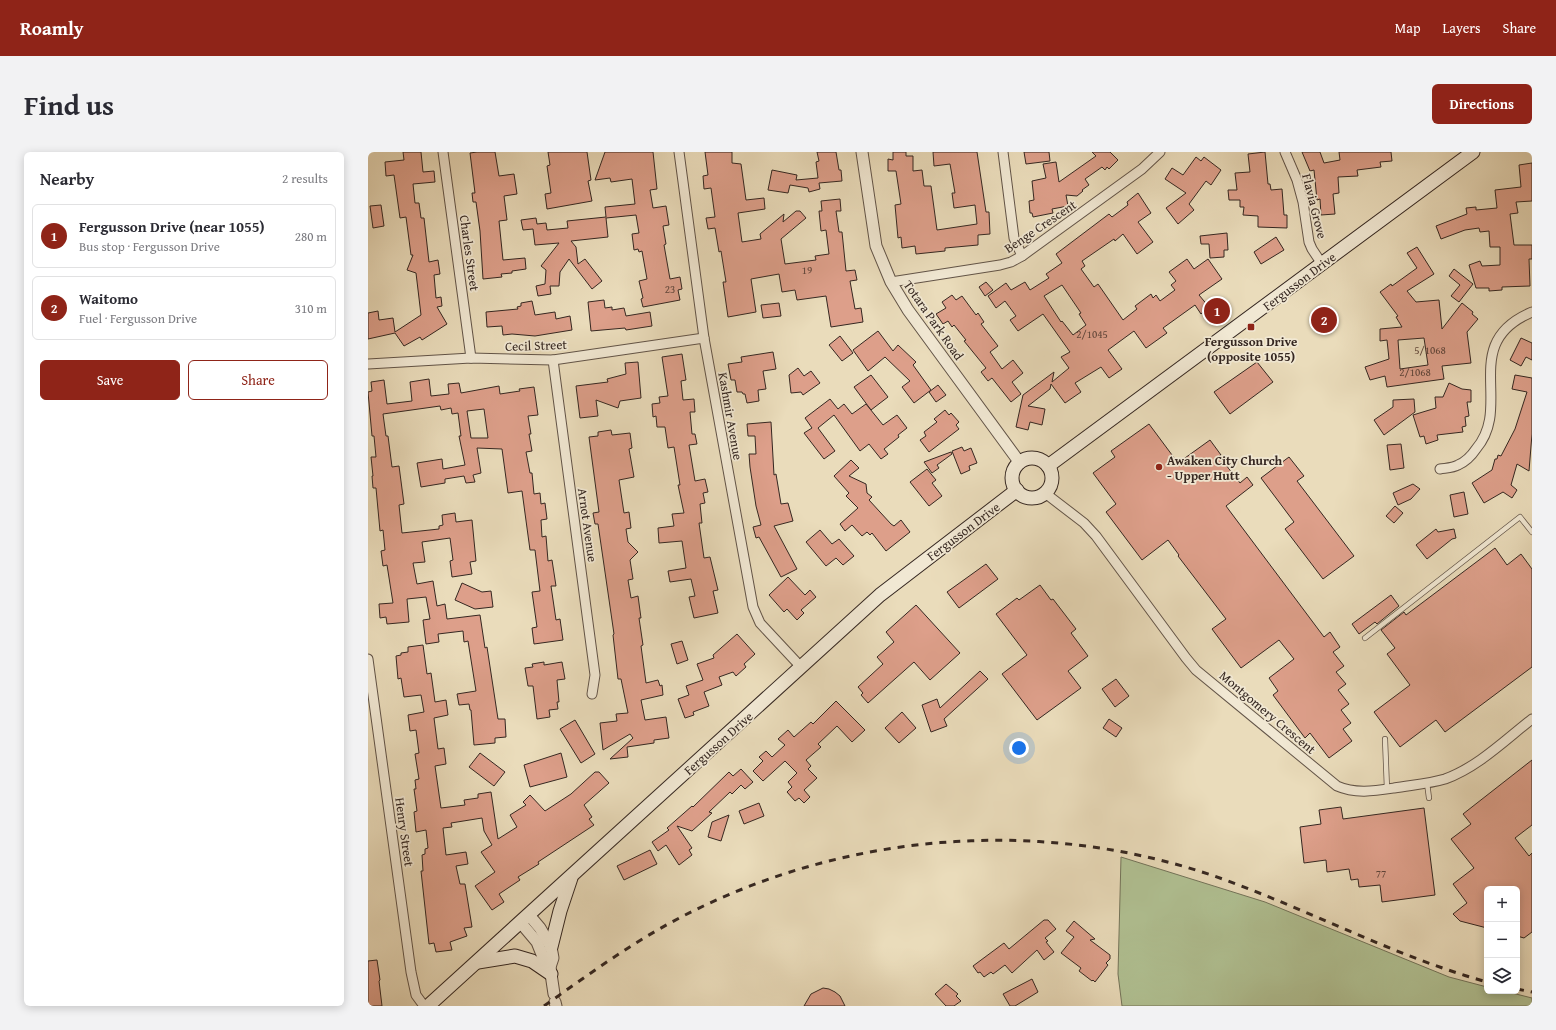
<!DOCTYPE html>
<html lang="en">
<head>
<meta charset="utf-8">
<style>
  :root { --surface:#fff; --page:#f2f2f3; --text:#2b2b33; --muted:#7c7c81; --line:#e1e1e2; --accent:#8f2418 }
  body { margin:0; font-family:"Gentium Book Plus",serif; background:var(--page); color:var(--text) }
  .controls { position:absolute; right:12px; bottom:12px; display:grid; overflow:hidden; border-radius:6px; box-shadow:0 2px 10px #0003 }
  .controls button { width:36px; height:36px; display:grid; place-items:center; padding:0; border:0; border-bottom:1px solid var(--line); background:var(--surface); color:var(--text); font:20px sans-serif }
  .you { position:absolute; left:651px; top:596px; width:14px; height:14px; margin:-10px; border:3px solid #fff; border-radius:50%; background:#1a73e8; box-shadow:0 0 0 6px #1a73e833 }
  .badge { display:grid; place-items:center; width:26px; height:26px; border-radius:50%; background:var(--accent); color:#fff; font-size:13px; font-weight:700 }
  .pin { position:absolute; translate:-50% -50%; border:2px solid #fff; box-shadow:0 1px 4px #0006 }
  .list { margin:0; padding:0; list-style:none }
  h2 { display:flex; justify-content:space-between; align-items:center; height:52px; margin:0; padding:0 16px; font-size:17px }
  h2 small { font-size:13px; font-weight:400; color:var(--muted) }
  .list li { display:grid; grid-template-columns:26px 1fr auto; gap:12px; align-items:center; box-sizing:border-box; height:64px; margin:0 8px 8px; padding:0 8px; border:1px solid var(--line); border-radius:6px }
  .list b { display:block; font-size:15px; white-space:nowrap }
  .list p { margin:0; font-size:13px; white-space:nowrap; color:var(--muted) }
  .list em { font-size:13px; font-style:normal; color:var(--muted) }
  .actions { display:flex; gap:8px; padding:12px 16px }
  .actions a { flex:1; padding:9px 0; border:1px solid var(--accent); border-radius:6px; text-align:center; font-size:14px; color:var(--accent) }
  .actions .main { background:var(--accent); color:#fff }
  .icon { flex:none; width:22px; height:22px; fill:none; stroke:currentColor; stroke-width:2; stroke-linecap:round; stroke-linejoin:round }
  .map { position:relative; flex:none; width:1164px; height:854px; overflow:hidden; border-radius:6px }
  header { display:flex; align-items:center; gap:24px; box-sizing:border-box; height:56px; padding:0 20px; background:var(--accent); color:#fff }
  header strong { font-size:19px }
  nav { display:flex; gap:22px; margin-inline-start:auto; font-size:14px }
  .intro { display:flex; align-items:center; justify-content:space-between; box-sizing:border-box; height:96px; padding:0 24px }
  h1 { margin:0; font-size:28px }
  .button { padding:10px 18px; border-radius:6px; background:var(--accent); color:#fff; font-size:14px; font-weight:700 }
  main { display:flex; gap:24px; padding:0 24px }
  aside { flex:1; background:var(--surface); border-radius:6px; box-shadow:0 2px 10px #0003 }
  .map>svg:first-child { display:block }
  .green { fill:#b1c294; stroke:#73745a }
  .building { fill:#dd9f8a; stroke:#352721; fill-rule:evenodd }
  .lines { fill:none; stroke-linecap:round; stroke-linejoin:round }
  .service-casing { stroke:#625448; stroke-width:6 }
  .minor-casing { stroke:#625448; stroke-width:11 }
  .tertiary-casing { stroke:#625448; stroke-width:13 }
  .secondary-casing { stroke:#352721; stroke-width:15 }
  .service { stroke:#f1e8d3; stroke-width:4.5 }
  .minor { stroke:#f1e8d3; stroke-width:9 }
  .tertiary { stroke:#f1e8d3; stroke-width:11 }
  .secondary { stroke:#f1e8d3; stroke-width:13 }
  .rail { stroke:#352721; stroke-width:3; stroke-dasharray:7 7; stroke-linecap:butt }
  .poi-dot { fill:#8f2418; stroke:#f1e8d3; stroke-width:1.5 }
  .labels { text-anchor:middle; stroke-width:3.5; stroke-linejoin:round; paint-order:stroke }
  .number-label { font-size:11px; fill:#5f453b }
  .street-label { font-size:13px; fill:#352721; stroke:#f1e8d3 }
  .poi-label { font-size:13px; font-weight:bold; fill:#352721; stroke:#f1e8d3 }
</style>
</head>
<body>
<header>
<strong>Roamly</strong>
<nav><a>Map</a><a>Layers</a><a>Share</a></nav>
</header>
<div class="intro"><h1>Find us</h1><a class="button">Directions</a></div>
<main>
<aside>
<h2>Nearby<small>2 results</small></h2>
<ul class="list">
<li><span class="badge">1</span><div><b>Fergusson Drive (near 1055)</b><p>Bus stop · Fergusson Drive</p></div><em>280 m</em></li>
<li><span class="badge">2</span><div><b>Waitomo</b><p>Fuel · Fergusson Drive</p></div><em>310 m</em></li>
</ul>
<div class="actions"><a class="main">Save</a><a>Share</a></div>
</aside>
<div class="map">
<svg width="1164" height="854" viewBox="0 0 1164 854">
  <rect width="100%" height="100%" fill="#eadcbb"/>
  <filter id="stains"><feTurbulence type="fractalNoise" baseFrequency=".005" numOctaves="4"/><feColorMatrix values="0 0 0 0 .2 0 0 0 0 .09 0 0 0 0 .02 0 0 0 .5 -.17"/></filter>
  <radialGradient id="worn" r=".72"><stop offset=".6" stop-color="#630" stop-opacity="0"/><stop offset="1" stop-color="#630" stop-opacity=".3"/></radialGradient>
  <!-- green -->
  <path class="green" d="M753 705 897 750 1081 825 1119 835V839H1136L1164 846V854H754L750 822Z"/>
  <!-- building -->
  <g class="building">
    <path d="M35 0H53L55 20 66 19 67 30 45 32 47 51H51L53 66H56L61 110 70 108 72 122 66 123 68 146 73 145 74 154 69 155 79 172 54 188 52 185 36 194 27 181 0 187V161L10 159 11 168 25 166 27 180 53 163 48 121 39 118 45 103H43L38 65 32 66 26 23 18 24 17 10 36 8Z"/>
    <path d="M109 0H127L131 24 146 22 149 42 136 44 139 68 131 69 135 108 157 106 158 117 144 119V121L133 122 134 125 115 127 112 79 108 50H105L104 41H107L102 1Z"/>
    <path d="M180 0H219L223 28 220 29 224 49 179 57 177 42 183 41 179 14 182 13Z"/>
    <path d="M237 0H285L289 37 282 38 285 56 298 54 301 73 295 74 298 92 296 93 302 127 312 125 314 137 310 138 312 148 275 155 273 147 275 146 271 129 279 127 274 99 271 100 270 97 266 98 264 82 271 81 268 63 238 66 240 85 203 89 208 95 210 112 217 107 234 129 224 137 201 107 192 120 191 134H182L183 142 170 144 168 134 177 132 178 118 173 114 191 91 167 93 165 77 155 78 153 68 168 66 169 72 178 71 179 78 200 76 199 69 238 65 237 55 267 52 264 27 243 30 242 26 227 28Z"/>
    <path d="M337 0H364V11L373 12 378 48 396 46 397 57 370 61 374 90 393 87 392 82 416 62 415 70 428 59H432L438 66 413 87 417 112 448 108 447 104 461 102 458 78 453 79 451 59H454L453 49 472 47 473 59H468L471 80H474L478 119 487 118 489 128 482 129 487 157 493 156 495 170 463 175 458 144 429 148 427 138 414 140 411 122 383 127 388 160 360 165 355 130H358L353 99 351 100 347 76 340 77 338 66 347 65 343 36 336 37 335 24 340 23Z"/>
    <path d="M449 0H468L471 18H473L474 29 451 31 452 37 441 40 440 36 422 33 420 41 400 38 404 18 429 23 428 28 450 26 448 10 451 9Z"/>
    <path d="M525 0H538V4H545V19L554 18 556 34H563L569 78 609 72 607 53 586 56 584 41H587L582 12 566 14 565 0H609L618 60H621L622 82 610 83V93L577 96V99L548 102 547 94 534 96 533 85 530 86 527 53 533 52 528 19H520V7L525 8Z"/>
    <path d="M656 0H681L682 9 658 12Z"/>
    <path d="M724 0H742L750 8 741 17 739 15 737 18 734 15 717 27 721 33 714 38 715 39 709 44 698 43 700 54 684 57 685 61 665 65 664 61H662L661 49 666 48 664 29 678 26 675 12 688 10 691 30 728 4Z"/>
    <path d="M897 0 900 32H902L903 38 914 37 916 63H919V76L890 75V64L875 63 876 55H872V48H861L860 38H869L867 21 882 20 880 2Z"/>
    <path d="M934 0H952L956 11 972 8 971 0H1023L1024 9 1012 10 1013 15 989 18 990 24 970 25 971 41 965 42 967 62 953 63 952 47 949 48 946 18 942 19Z"/>
    <path d="M828 5 833 9 836 5 853 18 843 33 838 29 821 52 826 58 810 72 798 56 818 41 797 27 804 16 815 23Z"/>
    <path d="M1164 11V49L1148 50 1150 61 1142 62 1146 93H1164V107H1161L1162 134 1134 135V138L1121 139V136H1108L1101 113 1112 109 1114 114 1132 113V95H1122L1121 79 1112 80 1111 76 1097 78 1073 87 1068 74 1099 62 1098 56 1108 55V58L1129 56 1127 38 1153 35 1151 13Z"/>
    <path d="M770 41 783 61 770 70 785 90 769 102 755 82 747 89 746 87 714 109 717 114 713 117 726 135 730 132 755 168 769 157 767 154 783 142 785 146 788 143 792 149 807 138 803 133 808 129 801 120 819 107 826 117 840 107 854 127 831 143 841 155 833 162 827 153 795 176 799 181 778 196 766 179 740 198 754 217 741 226 733 215 707 231 713 240 697 251 683 232 682 237 660 254 677 257 674 273 662 270 660 278 648 275 655 243 686 220 684 230 701 216 693 205 702 200 675 162 650 179 642 168 648 164 637 149 628 156 620 144 638 131 643 138 657 130 662 138 681 126 678 122 694 111 688 102 741 62 744 65 760 53 759 50ZM694 133 713 161 711 162 718 173 705 183 694 169 693 170 676 144Z"/>
    <path d="M13 53 16 74 5 76 2 54Z"/>
    <path d="M859 81 860 98H856V105L842 106 841 92H833L832 84Z"/>
    <path d="M908 85 916 98 893 112 886 100Z"/>
    <path d="M1049 95 1066 122 1039 139 1048 150 1071 148 1074 177 1094 151 1105 160 1104 162 1110 167 1099 180 1103 211 1074 214 1076 227 1019 235 1017 224 1002 228 997 215 1021 207 1019 188 1012 189V177L1034 175 1028 165 1030 164 1012 140 1023 132 1024 134 1049 116 1039 101ZM1056 186 1060 213 1032 217 1030 188Z"/>
    <path d="M1086 117 1105 132 1091 150 1083 144 1092 133 1081 124Z"/>
    <path d="M618 130 625 138 617 144 611 135Z"/>
    <path d="M584 143 588 148 594 144 608 163 610 161 616 170 613 172 630 194 622 200 634 217 645 208 655 221 644 230 653 242 643 250 624 226 620 229 613 220 618 216 596 189 598 188 586 173 584 175 580 169 575 172 568 162 578 156 574 150Z"/>
    <path d="M236 148 237 156 244 155V158L256 156 258 164 282 160 284 174 258 178 257 176 223 179 220 150Z"/>
    <path d="M164 149 167 163 187 160 188 167 202 164 204 178 167 184 144 182 135 183 134 174 119 175 118 160 150 157 149 155 153 154V151Z"/>
    <path d="M411 151 413 164 395 166 393 153Z"/>
    <path d="M510 179 525 199 530 193 548 210 545 213 563 238 546 251 534 235 542 229 517 205 500 219 485 198Z"/>
    <path d="M472 184 485 201 474 209 461 193Z"/>
    <path d="M1153 186 1164 191V208L1158 205 1153 214 1142 208Z"/>
    <path d="M405 200 408 217 395 219 398 237 390 238 391 249 379 251 377 242H375L374 240H369L367 228H363L360 212 374 210 373 205Z"/>
    <path d="M314 202 318 228 313 229 315 248 326 247 327 260H322L324 282H327L329 292 321 293 327 329 337 327 340 340 335 341 337 351 332 352 334 371H331L336 406 342 405 350 438 345 439 350 461 326 466 321 445 327 444 323 427 302 430 300 419 318 416 314 389 291 391 290 376 306 374 304 362 316 361 310 333H312L306 295 300 296 297 275H289L288 264 285 265 284 252 292 251 291 245 300 244 294 205Z"/>
    <path d="M270 210 273 246 252 249 250 256 228 248 230 264 212 266 208 234 240 230 239 227 258 222 257 211Z"/>
    <path d="M889 210 905 230 862 262 846 240Z"/>
    <path d="M430 216 436 224 443 219 452 231 435 243 433 240 423 241 421 223Z"/>
    <path d="M503 223 520 245 503 258 486 235Z"/>
    <path d="M1147 223 1164 226V282L1161 319 1149 312 1143 333 1149 338 1144 346 1135 340 1116 351 1104 331 1124 318 1127 307H1129L1130 303 1133 304 1147 277 1159 240 1144 237Z"/>
    <path d="M61 227 63 244 81 242 80 232 91 231 93 241 131 234 132 242 152 239 151 237 166 235 170 263 160 264 163 282H161L164 299 158 300 162 321H164L166 342 172 341 173 352 177 351 179 367 173 368 174 385 178 384 180 409 184 408 188 434H183L188 468 192 467 195 488 166 492 164 476 169 475 164 440 172 439 167 398H162L154 339 140 341 134 297 109 296 113 321 105 323 107 330 98 331 96 324 77 327V331L53 335 49 311 74 307 75 317 97 313 91 284H93L90 261 84 262 83 256 73 258 72 254 15 262 18 284H20L24 315 31 314 36 352 31 353 34 381 71 377V374L75 373 74 363 87 361 88 370 104 368 108 409 102 410 104 422 84 425 82 409 85 408 82 386 54 390 57 410 45 411 49 432 65 429 69 454 77 452 79 467 112 463 117 496 119 495 130 567H137L138 585 127 586V591L106 593 103 558H102L101 552 91 553 89 542 108 539 100 489 96 490 95 479 70 482 71 490 58 492 55 468 62 467 58 445 39 447 41 470 19 472 18 465 12 466 11 452 25 451 19 413 15 414 13 399 17 398 15 378 12 379 8 336H5L4 324H5L3 305H8L6 284H4L0 240 4 239 3 230 16 228 19 252 44 249 42 230ZM116 257 120 286H103L99 259Z"/>
    <path d="M1081 231 1094 237 1103 238V250H1099L1101 264 1097 265 1098 274 1094 275 1095 280 1069 283 1070 288 1058 292 1056 284 1052 285 1045 263 1068 256 1067 245H1075Z"/>
    <path d="M570 233 578 243 568 250 561 240Z"/>
    <path d="M462 247 470 257 476 252 484 262 498 252 515 273 529 263 539 276 530 283 531 285 516 297 520 302 513 307 501 292 492 299 466 263 450 276 467 299 456 307 436 281 444 276 437 266Z"/>
    <path d="M1046 247 1047 260 1016 283 1006 268 1025 255V248Z"/>
    <path d="M577 258 581 263 583 261 591 270 588 273 591 277 561 300 552 288 558 284 556 280 569 270 566 267Z"/>
    <path d="M403 270 406 323 408 322 413 352 420 351 425 369 406 374 429 417 413 425 391 385 388 386 385 375 393 373 388 354 382 315 381 302H388L387 284H380L379 272Z"/>
    <path d="M781 272 810 311 842 288 853 303 851 304 872 331 879 325 885 333 858 354 956 485 962 480 972 495 965 500 976 514 968 520 978 532 970 538 981 552 973 558 983 571 975 577 984 589 961 606 942 581 937 586 905 543 910 539 901 526 926 507 911 488 873 516 844 477 858 467 810 404 811 403 800 388 774 408 738 360 748 352 725 321 747 305 743 299Z"/>
    <path d="M243 278 244 283 262 281 264 296 261 297 266 325 251 328 256 361 261 360 263 376 258 377 260 390 270 400 262 408 265 427 260 428 263 446 270 444 273 466H271L275 493 273 494 278 531 290 528 292 534 294 533 295 543 273 548 277 568 298 565 301 586 286 588V591L259 595 260 605 242 607 265 586 262 582 235 598 232 571 249 569 248 562 260 561 253 527H250L245 483 246 482 230 372H227L225 361 231 360 221 285 230 284V280Z"/>
    <path d="M1033 292 1036 316 1022 318 1019 293Z"/>
    <path d="M594 295 596 299 603 296 609 311 601 314 602 318 593 322 584 299Z"/>
    <path d="M583 300 584 302 569 313 571 316 564 321 556 310Z"/>
    <path d="M921 305 936 324 929 329 986 404 955 427 917 377 926 370 893 326Z"/>
    <path d="M483 308 491 316 481 324 498 332 499 341 504 345 501 348 523 372 526 374 533 368 542 380 518 399 504 381 502 383 499 380 494 384 484 373 477 379 472 372 490 356 478 344 481 341 466 324Z"/>
    <path d="M559 317 568 328 564 331 574 344 561 354 542 330Z"/>
    <path d="M1045 332 1052 337 1043 347 1030 353 1025 341Z"/>
    <path d="M1096 340 1100 362 1086 365 1082 343Z"/>
    <path d="M1027 354 1035 361 1026 371 1018 364Z"/>
    <path d="M1068 377 1070 380 1086 377 1088 386 1084 387 1059 407 1048 393Z"/>
    <path d="M452 378 464 392 471 387 486 404 475 413 468 406 458 414 438 390Z"/>
    <path d="M1127 396 1139 413 1153 402 1164 417V515L1077 580 1068 568 1032 595 1006 560 1042 533 1019 502 1027 496 1013 478 1036 460 1038 463Z"/>
    <path d="M618 412 630 427 591 456 579 440Z"/>
    <path d="M420 425 437 443 442 438 448 445 433 458 436 461 429 468 419 457 416 460 401 443Z"/>
    <path d="M94 431 114 440 123 439 125 455 107 457 87 448Z"/>
    <path d="M672 433 683 448 685 447 708 477 703 481 720 504 700 519 713 536 669 568 634 522 659 503 628 462 649 446 651 448Z"/>
    <path d="M1023 443 1031 454 1009 472 1007 470 991 482 984 472Z"/>
    <path d="M548 453 592 501 562 528 546 510 500 551 493 543 495 541 490 535 515 512 509 505 526 490 518 480Z"/>
    <path d="M369 482 387 502 376 512 378 515 368 524 365 520 351 525 354 533 336 540 341 554 325 560 326 563 317 566 310 547 321 543 318 534 335 528 329 512 346 506 345 503Z"/>
    <path d="M314 489 320 508 309 512 303 492Z"/>
    <path d="M55 493 59 522 63 521 67 550 78 548 80 563 66 566 70 597 76 596 78 612 67 614 73 656 97 653 96 648 110 646V642L123 640 130 687 149 675 142 663 158 653 155 650 162 643 177 659 203 642 227 620H231L241 631 216 653 224 665 221 667 226 673 170 710 171 712 150 725 152 728 131 742 136 750 124 758 107 734 127 720 113 700 124 693 116 679 114 666 83 671 84 675 75 676 78 703 98 700 100 712 88 714 92 732H97L104 775 96 776 99 784 82 790 84 798 68 800 66 791 61 792 53 719H55L54 703 57 702V697L60 696 58 678 48 680 46 660 49 659 46 637H48L47 628 51 627 47 602 51 601 48 578 42 579 40 563 56 560 53 543 36 545 33 526 30 527 28 504 33 503V501L40 500V495Z"/>
    <path d="M176 510V513L194 510 197 527 189 528 191 550H189L190 557 181 558 182 565 169 567 165 534H160L157 516 165 515 164 512Z"/>
    <path d="M612 519 620 527 576 567 579 574 563 580 554 553 569 547 572 556Z"/>
    <path d="M748 527 761 544 747 555 734 537Z"/>
    <path d="M468 549 497 578 484 590 469 574 450 592 453 595 438 608 443 614 440 617 449 626 436 638 442 645 436 651 431 646 427 649 419 640 424 635 420 630 429 621 417 609 395 629 385 619 395 609 391 605 398 599 404 605 417 593 410 587 420 578 426 585 443 570 445 572Z"/>
    <path d="M534 560 548 576 531 591 517 576Z"/>
    <path d="M741 567 754 576 748 585 735 576Z"/>
    <path d="M207 568 227 602 213 611 192 577Z"/>
    <path d="M112 601 137 620 126 634 101 615Z"/>
    <path d="M193 601 199 625 162 635 156 613Z"/>
    <path d="M1164 608V673L1147 686 1161 704 1164 701V780L1156 786 1149 784V737H1119V776L1092 769 1085 762 1099 751 1085 732 1106 716 1083 687 1103 672 1095 662Z"/>
    <path d="M373 617 385 630 377 637 373 633 364 642 362 640 341 660 344 661 324 679 309 674 324 696 321 698 324 703 311 713 298 693 290 699 284 690 301 678 299 676 324 654 325 655 361 620 365 624Z"/>
    <path d="M391 651 396 664 376 672 371 659Z"/>
    <path d="M973 655 975 667 1056 656 1067 743 1014 750 1012 733 991 735 990 727 983 728 981 717 959 720 958 708 936 711 932 675 953 672 951 658Z"/>
    <path d="M361 663 353 689 340 685 344 670Z"/>
    <path d="M282 698 289 712 256 728 249 714Z"/>
    <path d="M676 768H680L688 777 677 786 680 789 678 790 686 800 676 808 669 798 644 821 637 813 625 822 623 820 616 825 612 820 610 821 605 814 636 791 641 797Z"/>
    <path d="M706 769 727 787 722 788 742 803V807L738 811 740 813 727 830 725 828 724 829 711 819 713 816 693 801 706 785 698 779Z"/>
    <path d="M9 808 12 828 11 829 14 854H0V809Z"/>
    <path d="M664 827 670 840 647 854H642L635 842Z"/>
    <path d="M578 832 590 842 588 844 593 849 586 854H578L567 842Z"/>
    <path d="M455 836 461 837 467 840 472 844 477 854H436L443 842Z"/>
  </g>
  <g class="lines">
    <!-- service casing -->
    <g class="service-casing">
      <g id="service">
        <path d="M997 486 1152 365 1164 380"/>
        <path d="M1017 587 1019 637"/>
        <path d="M1059 631 1061 646"/>
      </g>
    </g>
    <!-- minor casing -->
    <g class="minor-casing">
      <g id="minor">
        <path d="M75 0 103 206"/>
        <path d="M311 0 336 186 385 455 392 471 433 515"/>
        <path d="M635 0 646 86 654 104"/>
        <path d="M917 0 929 28 935 50 941 90 944 97 954 112"/>
        <path d="M523 130 632 113 643 110 654 104 774 17 792 0"/>
        <path d="M185 208 227 523 224 542"/>
        <path d="M0 212 103 206 185 208 336 186"/>
        <path d="M1072 317C1078 316 1085 316 1090 313 1097 310 1104 303 1108 297 1146 253 1090 191 1164 160"/>
        <path d="M677 341 716 371 728 384 818 506 828 518 969 634C987 642 1006 639 1026 636 1043 633 1060 632 1077 627 1110 615 1137 588 1164 567"/>
        <path d="M0 507 43 820 48 843 56 854"/>
      </g>
    </g>
    <!-- tertiary casing -->
    <g class="tertiary-casing">
      <g id="tertiary">
        <path d="M494 0 508 94 523 130 540 158 652 311"/>
        <path d="M161 763 172 776 183 795 185 806 182 815 186 842"/>
        <path d="M153 771 169 790 177 810 182 815"/>
        <path d="M187 850 188 854"/>
      </g>
    </g>
    <!-- secondary casing -->
    <g class="secondary-casing">
      <g id="secondary">
        <circle cx="664" cy="326" r="20"/>
        <path d="M680 314 1105 0"/>
        <path d="M183 795 192 759 203 726"/>
        <path d="M110 810 147 804 164 809 183 822"/>
        <path d="M60 854 512 443 649 338"/>
      </g>
    </g>
    <!-- service -->
    <use href="#service" class="service"/>
    <!-- minor -->
    <use href="#minor" class="minor"/>
    <!-- tertiary -->
    <use href="#tertiary" class="tertiary"/>
    <!-- secondary -->
    <use href="#secondary" class="secondary"/>
    <!-- rail -->
    <g class="rail">
      <path d="M1149 837 1164 840"/>
      <path d="M176 854C217 825 258 795 302 771 467 681 668 663 846 724 938 756 1025 804 1119 830"/>
    </g>
  </g>
  <!-- markers -->
  <g class="poi-dot">
    <rect x="879" y="171" width="8" height="8" rx="2"/>
    <circle cx="791" cy="315" r="4"/>
  </g>
  <g class="labels">
    <!-- number labels -->
    <g class="number-label">
      <text x="439" y="122">19</text>
      <text x="302" y="141">23</text>
      <text x="724" y="186">2/1045</text>
      <text x="1062" y="202">5/1068</text>
      <text x="1047" y="224">2/1068</text>
      <text x="1013" y="725">77</text>
    </g>
    <!-- street labels -->
    <g class="street-label">
      <text transform="translate(947 54) rotate(76)" y="5">Flavia Grove</text>
      <text transform="translate(672 74) rotate(-34)" y="5">Benge Crescent</text>
      <text transform="translate(102 101) rotate(82)" y="5">Charles Street</text>
      <text transform="translate(931 129) rotate(-37)" y="5">Fergusson Drive</text>
      <text transform="translate(566 168) rotate(55)" y="5">Totara Park Road</text>
      <text transform="translate(168 193) rotate(-2)" y="5">Cecil Street</text>
      <text transform="translate(363 264) rotate(80)" y="5">Kashmir Avenue</text>
      <text transform="translate(220 373) rotate(82)" y="5">Arnot Avenue</text>
      <text transform="translate(595 379) rotate(-37)" y="5">Fergusson Drive</text>
      <text transform="translate(900 560) rotate(40)" y="5">Montgomery Crescent</text>
      <text transform="translate(350 591) rotate(-42)" y="5">Fergusson Drive</text>
      <text transform="translate(37 680) rotate(82)" y="5">Henry Street</text>
    </g>
    <!-- poi labels -->
    <g class="poi-label">
      <text x="883" y="194">Fergusson Drive<tspan x="883" dy="15">(opposite 1055)</tspan></text>
      <text x="799" y="313" text-anchor="start">Awaken City Church<tspan x="799" dy="15">- Upper Hutt</tspan></text>
    </g>
  </g>
  <rect width="100%" height="100%" filter="url(#stains)"/>
  <rect width="100%" height="100%" fill="url(#worn)"/>
</svg>
<div class="controls">
<button>+</button>
<button>−</button>
<button><svg class="icon" aria-label="layers" viewBox="0 0 24 24"><path d="M12 4l9 5-9 5-9-5zM3 14l9 5 9-5"/></svg></button>
</div>
<div class="you"></div>
<div class="pin badge" style="left:849px;top:159px">1</div>
<div class="pin badge" style="left:956px;top:168px">2</div>
</div>
</main>
</body>
</html>
